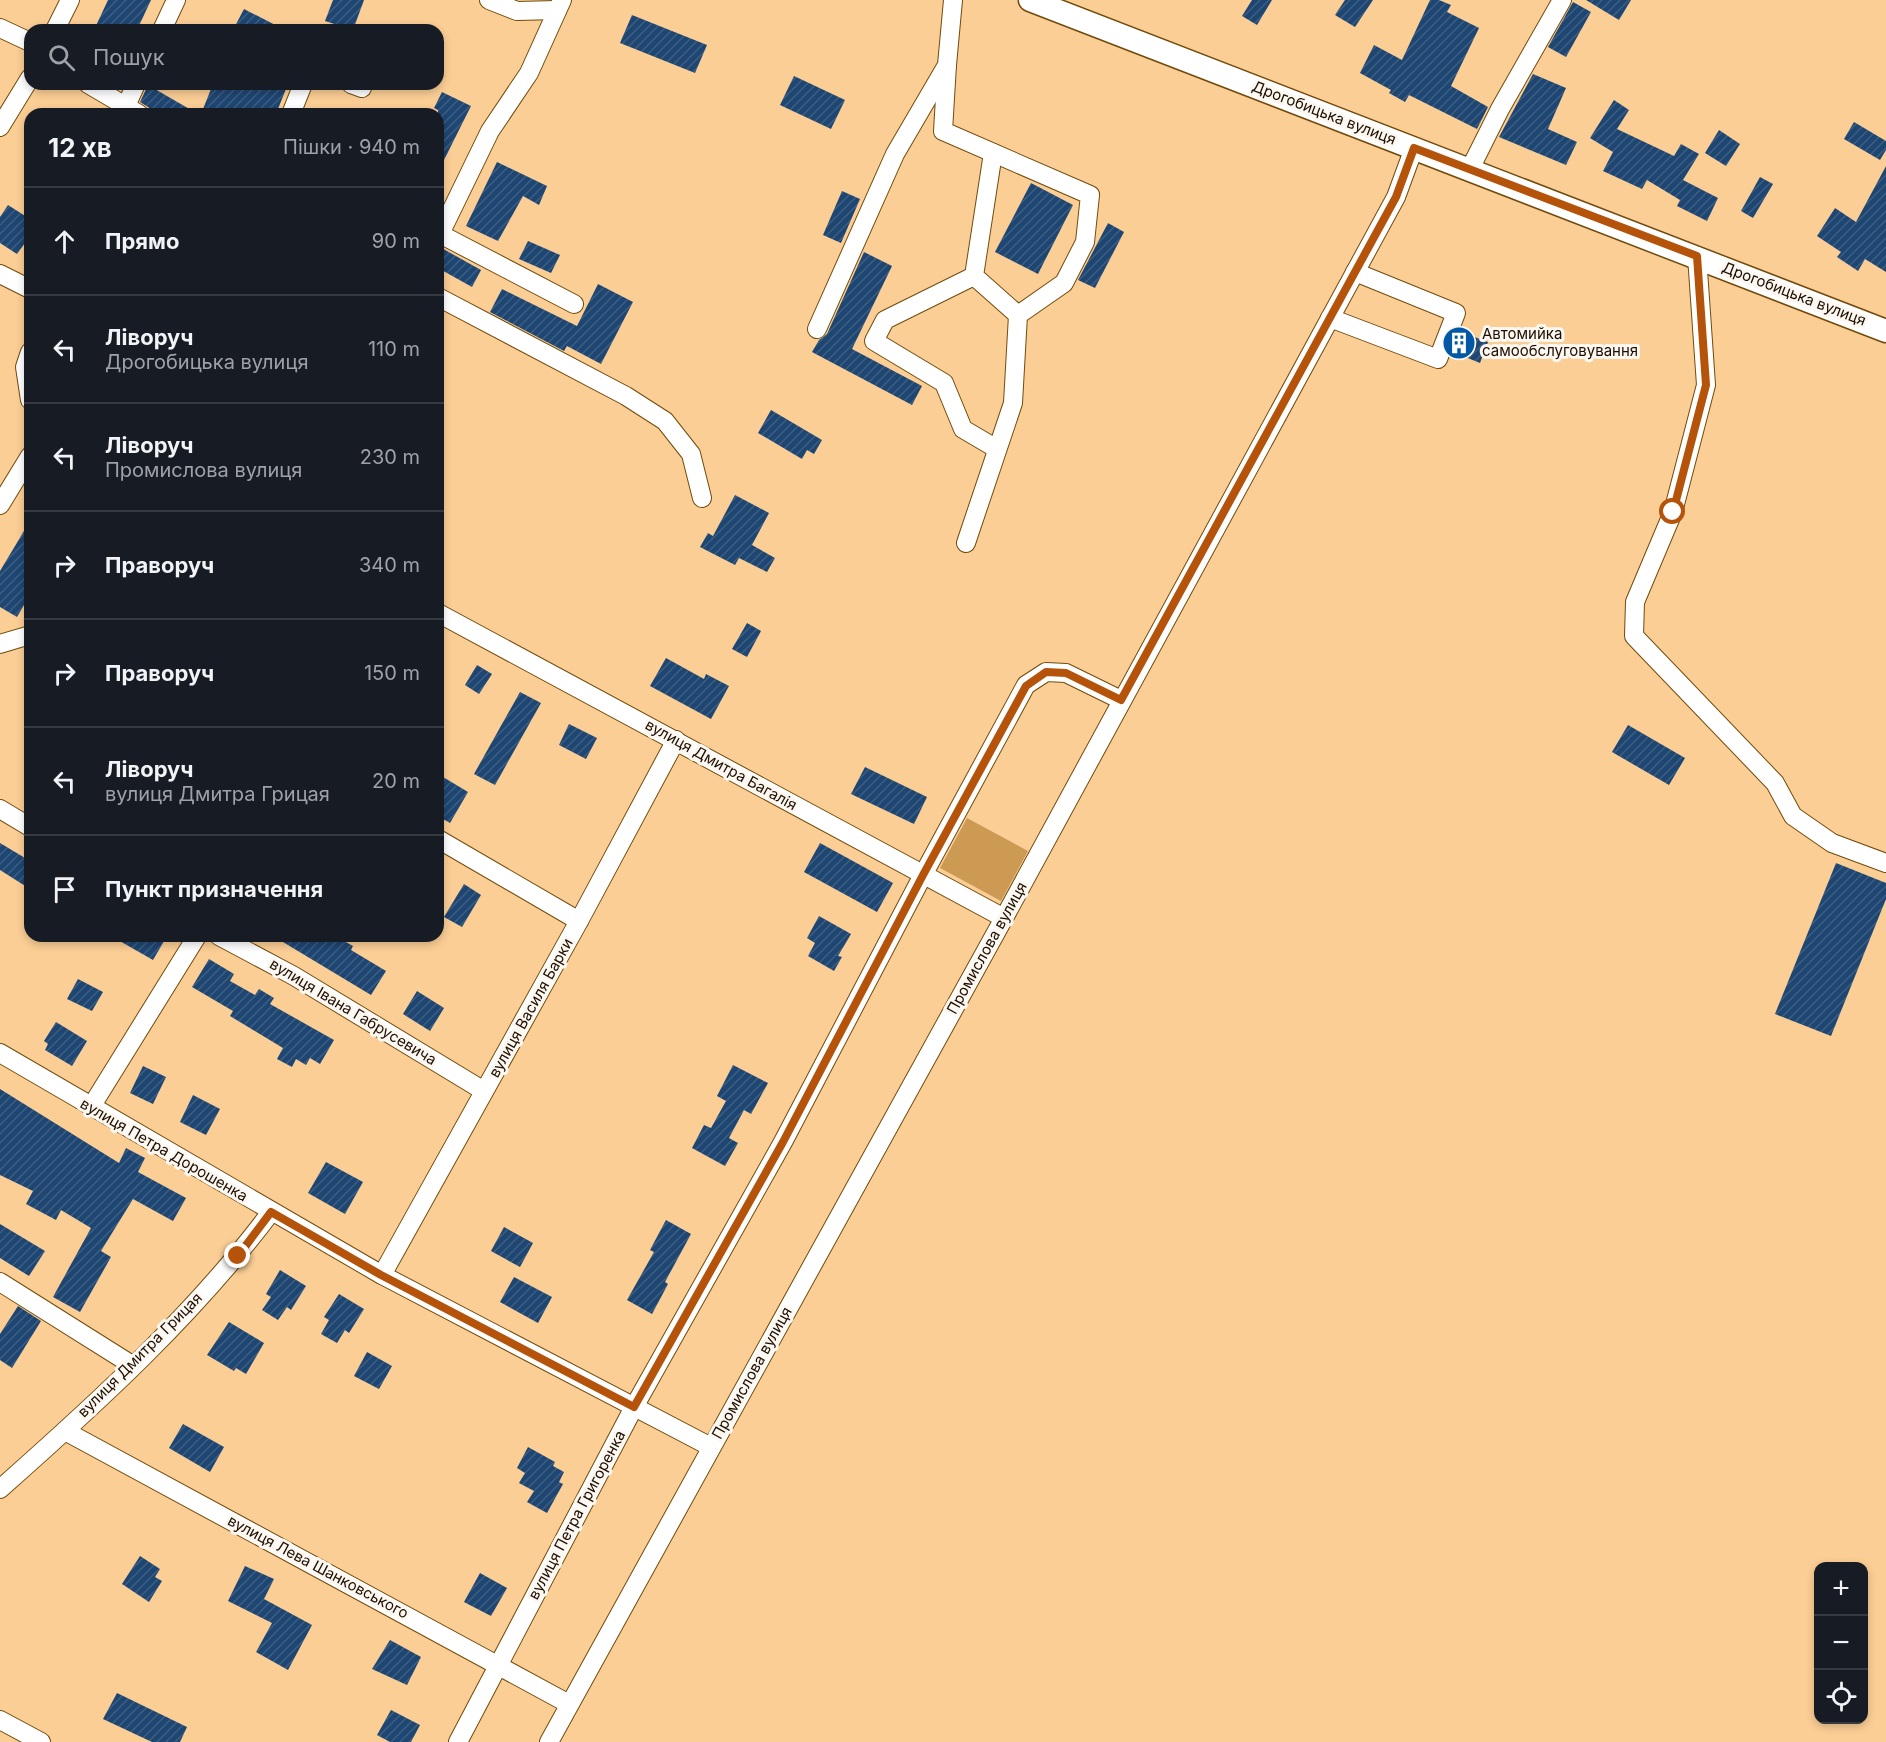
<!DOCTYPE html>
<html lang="uk">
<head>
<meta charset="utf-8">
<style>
  :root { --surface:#171b24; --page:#20242c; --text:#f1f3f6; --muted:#9ea1a6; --line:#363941 }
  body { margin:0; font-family:Inter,sans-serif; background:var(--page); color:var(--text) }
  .controls { position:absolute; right:18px; bottom:18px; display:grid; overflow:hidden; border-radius:12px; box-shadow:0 3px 9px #0003 }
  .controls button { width:54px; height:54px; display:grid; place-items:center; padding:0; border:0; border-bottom:2px solid var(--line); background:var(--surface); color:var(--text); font:30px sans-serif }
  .stop { position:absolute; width:18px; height:18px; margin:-14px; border:4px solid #b45309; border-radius:50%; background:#fff }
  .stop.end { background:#b45309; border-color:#fff; box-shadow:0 2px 6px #0008 }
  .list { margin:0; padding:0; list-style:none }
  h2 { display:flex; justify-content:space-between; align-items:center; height:78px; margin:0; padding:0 24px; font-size:26px }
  h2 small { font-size:20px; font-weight:400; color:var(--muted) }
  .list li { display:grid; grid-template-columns:39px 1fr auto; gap:18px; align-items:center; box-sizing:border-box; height:108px; padding:0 24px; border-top:2px solid var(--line) }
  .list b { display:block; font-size:22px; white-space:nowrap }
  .list p { margin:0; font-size:20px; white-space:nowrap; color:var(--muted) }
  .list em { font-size:20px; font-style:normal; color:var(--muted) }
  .icon { flex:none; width:33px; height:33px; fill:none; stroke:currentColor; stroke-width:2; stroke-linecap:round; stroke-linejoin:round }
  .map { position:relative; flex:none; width:1886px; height:1742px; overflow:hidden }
  .search { position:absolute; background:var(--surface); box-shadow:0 3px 9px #0003; left:24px; top:24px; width:420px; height:66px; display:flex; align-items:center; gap:15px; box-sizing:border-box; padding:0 21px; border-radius:18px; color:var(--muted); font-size:22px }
  .panel { position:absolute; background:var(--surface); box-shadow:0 3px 9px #0003; left:24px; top:108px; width:420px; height:834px; border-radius:18px }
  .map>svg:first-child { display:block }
  .green { fill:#cd9a54 }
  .building { fill:url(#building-hatch) }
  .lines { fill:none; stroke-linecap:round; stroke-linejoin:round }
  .minor-casing { stroke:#714b0b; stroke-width:20 }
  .major-casing { stroke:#714b0b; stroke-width:25 }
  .minor { stroke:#fff; stroke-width:18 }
  .major { stroke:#fff; stroke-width:22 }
  .route { stroke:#b45309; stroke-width:8 }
  .labels { text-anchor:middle; stroke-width:6; stroke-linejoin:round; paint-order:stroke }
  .street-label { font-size:15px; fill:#1e0e00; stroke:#fbf7f1 }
  .poi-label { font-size:15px; fill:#1e0e00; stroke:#fbf7f1; text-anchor:start }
</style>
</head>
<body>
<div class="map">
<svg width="1886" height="1742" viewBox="0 0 1886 1742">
  <defs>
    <pattern id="building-hatch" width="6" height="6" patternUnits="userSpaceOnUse" patternTransform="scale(1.5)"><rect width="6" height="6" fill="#1e4673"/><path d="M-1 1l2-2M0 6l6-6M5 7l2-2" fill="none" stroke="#3e5d80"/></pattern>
  </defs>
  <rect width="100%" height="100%" fill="#fbce95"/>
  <!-- green -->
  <path class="green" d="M967 818 1028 851 1001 901 940 868Z"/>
  <!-- building -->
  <g class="building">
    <path d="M108 0H151L137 30H94Z"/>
    <path d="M333 0H364L353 30 325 21Z"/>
    <path d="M1252 0H1272L1257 25 1242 16Z"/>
    <path d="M1345 0H1373L1355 27 1335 15Z"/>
    <path d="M1430 0H1439L1451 5 1447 12 1479 28 1451 86 1488 107 1477 129 1409 95 1405 102 1389 93 1391 90 1360 73 1374 45 1402 60Z"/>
    <path d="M1586 0H1631L1619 20Z"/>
    <path d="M1573 2 1591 12 1566 57 1548 47Z"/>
    <path d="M244 9 285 30H233Z"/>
    <path d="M632 15 707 45 695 73 620 43Z"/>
    <path d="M1533 74 1566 88 1548 129 1577 142 1566 165 1499 137Z"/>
    <path d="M794 76 845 100 831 129 780 105Z"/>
    <path d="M213 84H288L276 114H201Z"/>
    <path d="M148 85 198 114H159L140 102Z"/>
    <path d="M442 92 471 106 438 172V110L434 108Z"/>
    <path d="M1614 100 1629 110 1617 129 1674 156 1681 144 1699 154 1683 180 1718 198 1707 221 1677 206 1680 200 1647 180 1642 189 1603 171 1613 152 1590 138Z"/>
    <path d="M1854 122 1886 141V150L1880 160 1844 139Z"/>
    <path d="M1719 130 1740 144 1726 166 1705 153Z"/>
    <path d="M497 162 547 186 539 205 523 196 498 241 466 226Z"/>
    <path d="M1886 166V272L1865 259 1858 271 1837 257 1841 252 1817 236 1835 208 1856 222Z"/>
    <path d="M1760 177 1773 184 1753 218 1741 211Z"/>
    <path d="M1031 183 1073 205 1038 274 995 252Z"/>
    <path d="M842 191 860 199 841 243 823 235Z"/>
    <path d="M8 205 30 219V246L25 243 17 254 0 243V217Z"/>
    <path d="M1108 223 1124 232 1095 288 1078 280Z"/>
    <path d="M528 241 560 255 551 273 519 259Z"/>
    <path d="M438 246 481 270 472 287 438 268Z"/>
    <path d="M864 252 892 266 852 349 922 386 912 405 812 352 819 340 827 334Z"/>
    <path d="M598 284 633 302 601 364 567 346 564 351 490 312 502 289 577 326Z"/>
    <path d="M1461 332 1488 342 1480 363 1453 352Z"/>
    <path d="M771 410 822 440 814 454 807 450 802 459 758 433Z"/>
    <path d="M735 495 769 513 752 545 775 558 767 572 739 558 735 565 700 547 708 533 713 536Z"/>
    <path d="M30 521V595L17 617 0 607V571Z"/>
    <path d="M747 623 761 631 747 657 732 649Z"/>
    <path d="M666 658 704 679 706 674 729 686 711 719 650 686Z"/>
    <path d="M477 665 492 674 479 694 465 685Z"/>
    <path d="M520 692 541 703 495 785 474 774Z"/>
    <path d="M569 724 597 738 586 759 559 745Z"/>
    <path d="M1628 725 1685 758 1669 785 1612 752Z"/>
    <path d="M865 767 927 797 914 824 851 794Z"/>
    <path d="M438 774 468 792 450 823 438 816Z"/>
    <path d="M0 843 30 861V889L0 870Z"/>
    <path d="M820 843 893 883 877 912 804 872Z"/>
    <path d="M1836 863 1886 883V899L1831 1036 1775 1014Z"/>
    <path d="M464 884 481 895 462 927 444 917Z"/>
    <path d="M819 916 851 934 838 956 842 957 834 971 808 956 815 943 807 938Z"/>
    <path d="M111 936H167L153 960Z"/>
    <path d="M273 936H335L353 946 351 950 386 971 371 995Z"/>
    <path d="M209 959 234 974 230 981 255 995 259 989 274 998 270 1004 334 1040 320 1064 310 1058 306 1065 296 1059 292 1067 277 1059 283 1048 230 1016 233 1011 192 987Z"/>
    <path d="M78 979 103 992 92 1011 67 999Z"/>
    <path d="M417 991 444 1008 430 1031 403 1014Z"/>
    <path d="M56 1022 87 1041 72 1066 45 1050 48 1044 44 1041Z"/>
    <path d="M733 1065 768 1083 751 1114 744 1110 729 1138 738 1143 725 1166 692 1148 704 1125 711 1128 726 1101 717 1096Z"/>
    <path d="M143 1066 166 1077 153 1104 130 1093Z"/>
    <path d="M0 1089 119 1163 126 1148 145 1158 138 1172 186 1198 173 1221 133 1199 101 1251 111 1257 80 1312 53 1297 91 1228 61 1210 56 1220 26 1204 33 1191 0 1175Z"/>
    <path d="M193 1095 220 1109 206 1135 180 1122Z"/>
    <path d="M326 1162 363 1182 345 1214 308 1193Z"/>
    <path d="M666 1220 691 1234 665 1282 668 1284 652 1314 627 1300 654 1252 650 1250Z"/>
    <path d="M0 1224 45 1251 29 1276 0 1258Z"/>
    <path d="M504 1227 533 1243 520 1267 491 1251Z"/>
    <path d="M280 1270 306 1286 291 1310 287 1307 278 1320 262 1310 271 1297 266 1294Z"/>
    <path d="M514 1277 552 1297 538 1323 500 1302Z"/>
    <path d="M339 1294 364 1309 349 1333 345 1330 337 1343 321 1334 329 1320 324 1317Z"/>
    <path d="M18 1306 41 1321 12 1368 0 1360V1334Z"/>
    <path d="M229 1322 264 1343 246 1374 236 1368 234 1371 207 1355Z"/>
    <path d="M367 1352 392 1366 379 1389 354 1376Z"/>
    <path d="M183 1424 224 1447 210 1472 169 1448Z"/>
    <path d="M528 1447 555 1462 553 1466 564 1472 559 1482 563 1484 547 1513 527 1502 534 1491 519 1483 525 1473 517 1468Z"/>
    <path d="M140 1556 160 1569 155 1577 162 1581 149 1602 122 1584Z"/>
    <path d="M245 1566 274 1579 264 1599 312 1625 288 1670 256 1652 272 1623 228 1601Z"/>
    <path d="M480 1573 507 1588 491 1616 464 1602Z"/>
    <path d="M390 1640 421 1657 407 1685 372 1669Z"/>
    <path d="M117 1693 187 1727 180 1742H152L103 1719Z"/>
    <path d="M391 1710 420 1725 411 1742H390L377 1735Z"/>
  </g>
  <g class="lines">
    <!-- minor casing -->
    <g class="minor-casing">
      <g id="minor">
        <path d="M489 0 517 11 557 10"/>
        <path d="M0 28 30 42"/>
        <path d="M55 30 70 0"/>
        <path d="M162 30 176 0"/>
        <path d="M947 65 943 131 1090 195 1085 242 1064 283 1018 315 1013 403 966 543"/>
        <path d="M88 84 139 114"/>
        <path d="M351 84 362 88"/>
        <path d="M126 106 136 84"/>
        <path d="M291 114 303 84"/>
        <path d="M0 127 30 78"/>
        <path d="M993 153 974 276 1018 315"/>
        <path d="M1470 169 1500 109 1562 0"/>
        <path d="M438 233 574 304"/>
        <path d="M440 234 490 131 529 73 562 0"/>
        <path d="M1697 256 1706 385 1673 512 1635 602 1634 636 1775 783 1793 816 1832 843 1886 863"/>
        <path d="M0 274 30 289"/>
        <path d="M974 276 885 320 874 341 944 383 963 429 997 449"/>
        <path d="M438 297 626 396 665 421 691 454 702 498"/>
        <path d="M1330 318 1438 359 1456 313 1355 272"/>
        <path d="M817 329 895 154 947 65 953 0"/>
        <path d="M30 352 25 367 30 400"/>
        <path d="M0 505 30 456"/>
        <path d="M438 613 1004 918"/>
        <path d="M0 644 30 635"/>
        <path d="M0 809 30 827"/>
        <path d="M438 839 579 921"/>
        <path d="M219 936 294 976 484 1091"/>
        <path d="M0 1053 382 1275 711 1447"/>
        <path d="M91 1107 197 936"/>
        <path d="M382 1275 579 921 676 740"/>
        <path d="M0 1282 132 1365"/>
        <path d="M65 1431 569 1704"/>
        <path d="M0 1489C96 1404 194 1315 271 1212"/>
        <path d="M0 1720 41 1742"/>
        <path d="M458 1742 634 1407 783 1142 923 875 1026 685 1046 672 1066 673 1121 700"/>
        <path d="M549 1742 1004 918 1396 197 1414 148"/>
      </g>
    </g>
    <!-- major casing -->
    <g class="major-casing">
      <path id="major" d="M1030 0 1886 331"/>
    </g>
    <!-- minor -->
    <use href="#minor" class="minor"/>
    <!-- major -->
    <use href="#major" class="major"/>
  </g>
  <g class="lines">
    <!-- route -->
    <path class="route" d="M238 1256 271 1212 381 1275 634 1407 783 1142 923 875 1026 686 1046 672 1066 673 1121 700 1396 197 1414 148 1697 256 1706 385 1673 512"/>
  </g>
  <!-- icons -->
  <defs>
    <g id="building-disc" transform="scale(1.725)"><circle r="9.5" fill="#0258a6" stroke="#fbf7f1"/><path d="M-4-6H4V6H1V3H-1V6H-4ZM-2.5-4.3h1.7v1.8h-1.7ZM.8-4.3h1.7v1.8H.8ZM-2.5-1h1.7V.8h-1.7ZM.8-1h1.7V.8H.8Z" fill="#fff"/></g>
  </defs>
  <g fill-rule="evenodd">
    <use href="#building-disc" x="1459" y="343"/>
  </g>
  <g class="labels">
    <!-- street labels -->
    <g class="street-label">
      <text transform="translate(1324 113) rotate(21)" y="5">Дрогобицька вулиця</text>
      <text transform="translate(1794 294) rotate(21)" y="5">Дрогобицька вулиця</text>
      <text transform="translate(721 765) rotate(29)" y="5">вулиця Дмитра Багалія</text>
      <text transform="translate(987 948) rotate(-61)" y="5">Промислова вулиця</text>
      <text transform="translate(531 1008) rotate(-61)" y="5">вулиця Василя Барки</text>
      <text transform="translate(353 1012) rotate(31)" y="5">вулиця Івана Габрусевича</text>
      <text transform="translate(164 1150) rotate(30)" y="5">вулиця Петра Дорошенка</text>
      <text transform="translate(140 1355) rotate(-45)" y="5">вулиця Дмитра Грицая</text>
      <text transform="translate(752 1373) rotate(-61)" y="5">Промислова вулиця</text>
      <text transform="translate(577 1515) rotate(-62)" y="5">вулиця Петра Григоренка</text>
      <text transform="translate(318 1567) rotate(28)" y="5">вулиця Лева Шанковського</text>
    </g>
    <!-- poi labels -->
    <g class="poi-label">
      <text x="1482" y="339">Автомийка<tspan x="1482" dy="17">самообслуговування</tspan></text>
    </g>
  </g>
</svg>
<div class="controls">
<button>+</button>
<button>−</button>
<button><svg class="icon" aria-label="locate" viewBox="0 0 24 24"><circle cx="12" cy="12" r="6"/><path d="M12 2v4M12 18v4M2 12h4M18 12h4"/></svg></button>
</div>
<div class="stop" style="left:1673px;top:512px"></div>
<div class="stop end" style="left:238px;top:1256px"></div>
<div class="search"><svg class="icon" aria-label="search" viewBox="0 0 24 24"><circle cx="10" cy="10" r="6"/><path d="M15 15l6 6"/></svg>Пошук</div>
<section class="panel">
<h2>12 хв<small>Пішки · 940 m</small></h2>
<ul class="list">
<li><svg class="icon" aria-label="ahead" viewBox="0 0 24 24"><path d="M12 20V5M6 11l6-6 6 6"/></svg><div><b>Прямо</b></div><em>90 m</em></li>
<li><svg class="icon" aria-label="left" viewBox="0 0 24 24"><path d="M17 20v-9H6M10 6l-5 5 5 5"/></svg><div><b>Ліворуч</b><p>Дрогобицька вулиця</p></div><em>110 m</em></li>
<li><svg class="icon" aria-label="left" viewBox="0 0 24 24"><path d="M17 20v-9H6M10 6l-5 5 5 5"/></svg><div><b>Ліворуч</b><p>Промислова вулиця</p></div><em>230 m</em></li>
<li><svg class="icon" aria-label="right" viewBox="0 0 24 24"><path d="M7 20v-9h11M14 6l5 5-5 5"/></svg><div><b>Праворуч</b></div><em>340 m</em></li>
<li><svg class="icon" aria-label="right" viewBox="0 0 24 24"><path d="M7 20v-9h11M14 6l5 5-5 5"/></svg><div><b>Праворуч</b></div><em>150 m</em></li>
<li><svg class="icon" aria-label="left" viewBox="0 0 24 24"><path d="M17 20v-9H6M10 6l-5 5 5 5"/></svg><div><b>Ліворуч</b><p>вулиця Дмитра Грицая</p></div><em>20 m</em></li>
<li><svg class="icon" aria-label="arrive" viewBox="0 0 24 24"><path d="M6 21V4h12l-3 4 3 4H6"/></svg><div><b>Пункт призначення</b></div></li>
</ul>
</section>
</div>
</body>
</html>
